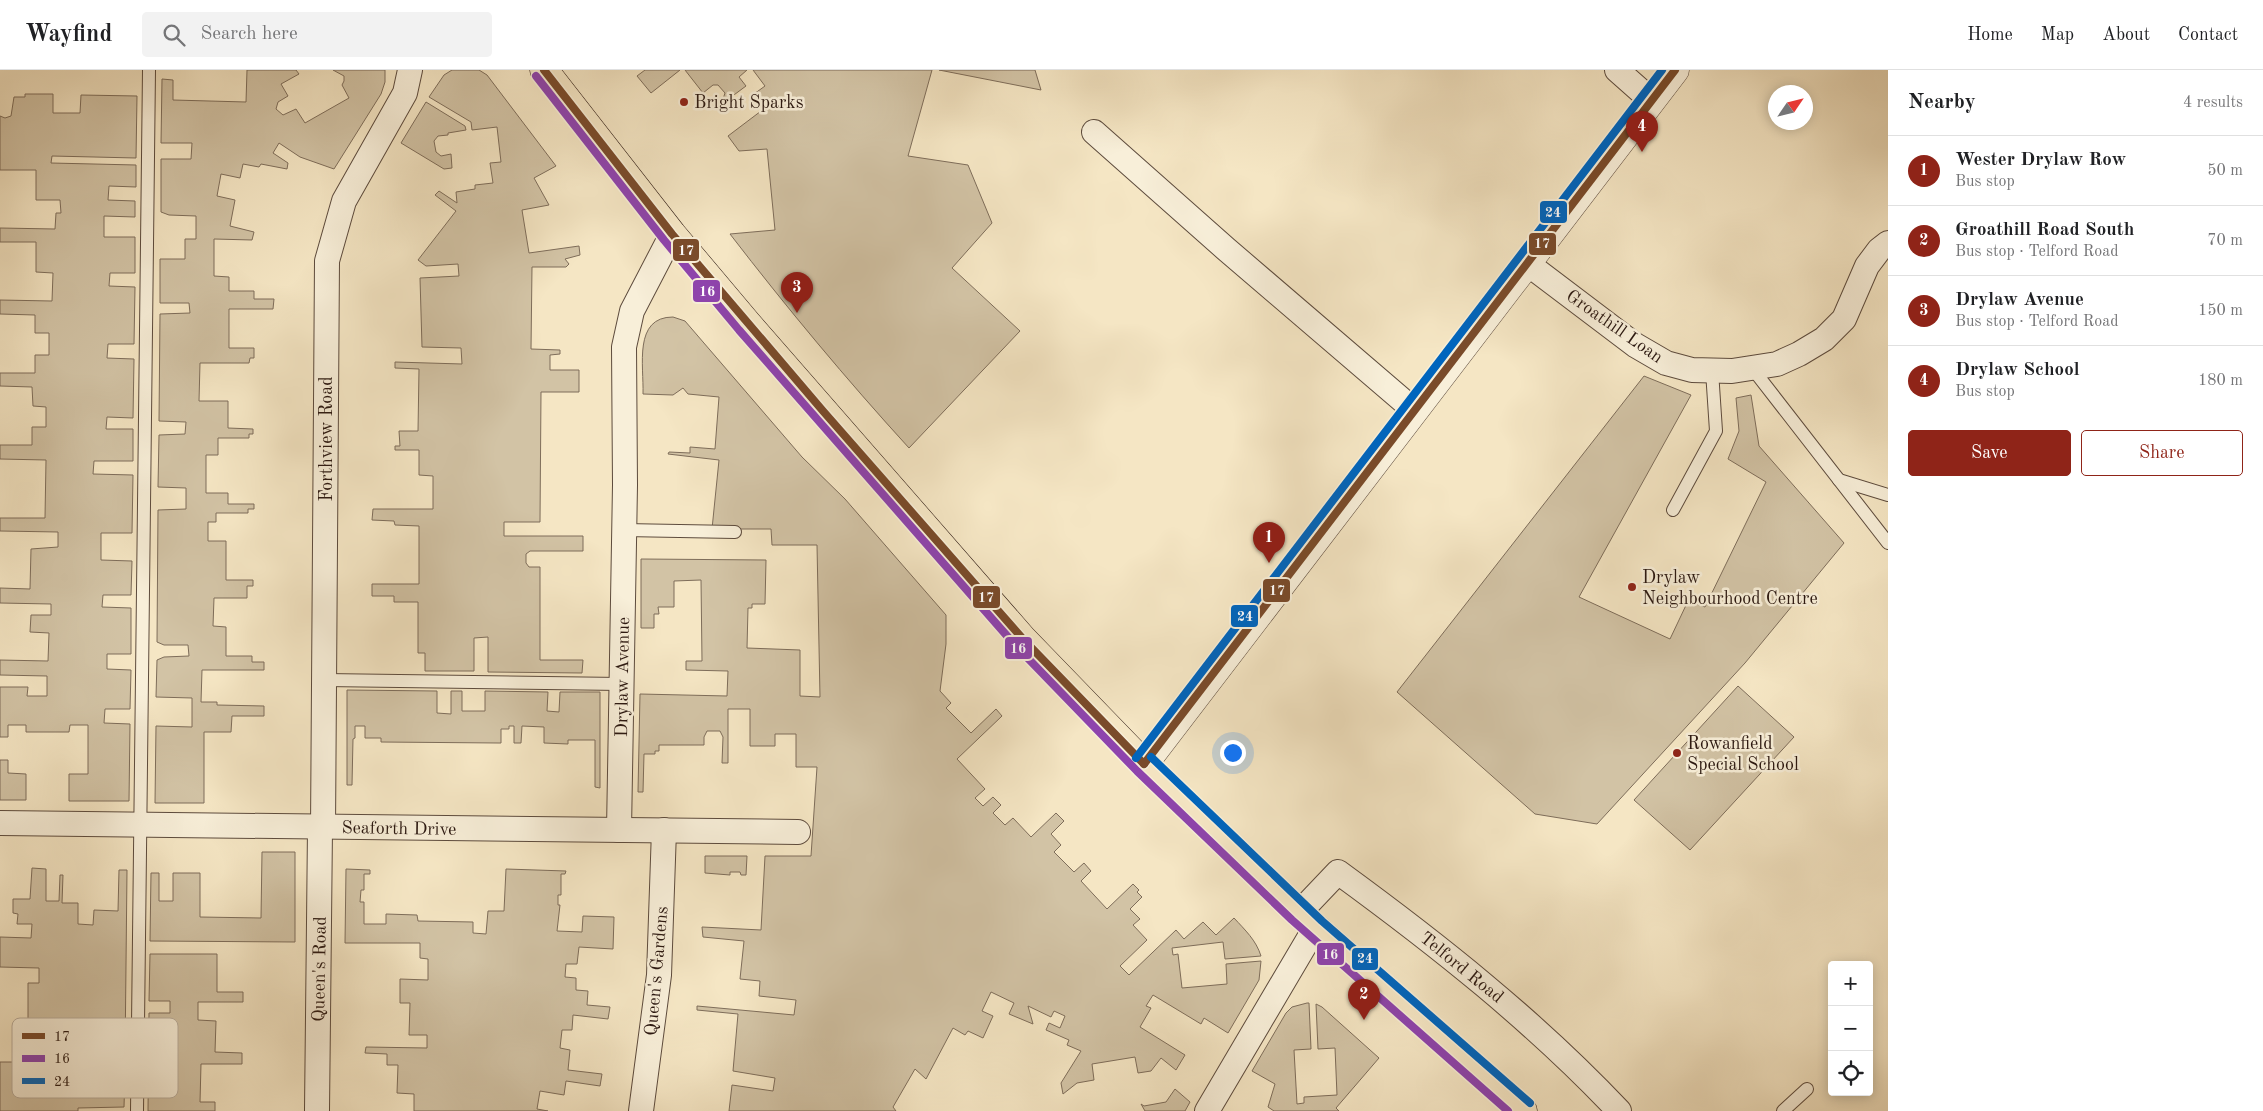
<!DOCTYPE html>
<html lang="en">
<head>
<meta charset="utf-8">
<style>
  :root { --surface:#fff; --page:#f2f2f2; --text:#202124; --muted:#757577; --line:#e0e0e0; --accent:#8f2418 }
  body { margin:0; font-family:"Old Standard TT",serif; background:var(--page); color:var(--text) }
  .controls { position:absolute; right:15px; bottom:15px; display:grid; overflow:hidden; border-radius:5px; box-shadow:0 2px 12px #0003 }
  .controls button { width:45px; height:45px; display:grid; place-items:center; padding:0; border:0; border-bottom:1px solid var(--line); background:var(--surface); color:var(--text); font:25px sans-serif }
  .compass { position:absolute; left:1768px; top:15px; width:45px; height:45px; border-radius:50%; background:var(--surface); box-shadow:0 2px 12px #0003; rotate:55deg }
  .you { position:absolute; left:1232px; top:682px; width:18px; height:18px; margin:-12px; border:4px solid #fff; border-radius:50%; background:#1a73e8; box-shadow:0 0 0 8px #1a73e833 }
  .badge { display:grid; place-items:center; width:32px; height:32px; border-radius:50%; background:var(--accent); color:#fff; font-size:16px; font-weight:700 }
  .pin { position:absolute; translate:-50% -41px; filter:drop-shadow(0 1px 2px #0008) }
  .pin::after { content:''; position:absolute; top:26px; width:18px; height:15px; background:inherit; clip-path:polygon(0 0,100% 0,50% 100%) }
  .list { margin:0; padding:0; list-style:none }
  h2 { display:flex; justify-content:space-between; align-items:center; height:65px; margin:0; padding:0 20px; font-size:21px }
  h2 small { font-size:16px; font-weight:400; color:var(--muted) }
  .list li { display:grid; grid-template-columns:32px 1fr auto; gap:15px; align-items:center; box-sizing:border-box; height:70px; padding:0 20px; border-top:1px solid var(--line) }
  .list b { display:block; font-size:19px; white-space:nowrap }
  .list p { margin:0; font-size:16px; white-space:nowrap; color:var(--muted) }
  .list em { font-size:16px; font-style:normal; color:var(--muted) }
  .actions { display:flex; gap:10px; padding:15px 20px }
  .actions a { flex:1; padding:11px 0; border:1px solid var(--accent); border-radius:5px; text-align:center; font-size:18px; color:var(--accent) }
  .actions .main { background:var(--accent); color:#fff }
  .icon { flex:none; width:28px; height:28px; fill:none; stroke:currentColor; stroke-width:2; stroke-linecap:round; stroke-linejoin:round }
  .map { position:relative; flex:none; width:1888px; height:1041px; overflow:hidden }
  header { display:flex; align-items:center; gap:30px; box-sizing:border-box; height:70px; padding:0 25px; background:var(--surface); border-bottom:1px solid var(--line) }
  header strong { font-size:24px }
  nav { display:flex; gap:28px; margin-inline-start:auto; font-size:18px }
  .search { width:350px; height:45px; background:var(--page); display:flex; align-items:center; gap:12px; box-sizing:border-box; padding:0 18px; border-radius:5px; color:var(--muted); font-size:19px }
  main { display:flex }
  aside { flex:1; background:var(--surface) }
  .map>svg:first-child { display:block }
  .green { fill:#d2c3a5; stroke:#7e6d5a }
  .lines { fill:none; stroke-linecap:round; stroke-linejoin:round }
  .service-casing { stroke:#5d4b3d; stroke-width:14 }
  .minor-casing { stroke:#5d4b3d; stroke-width:26 }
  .tertiary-casing { stroke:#5d4b3d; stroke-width:29 }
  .primary-casing { stroke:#2a1710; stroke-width:29 }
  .service { stroke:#f8efd9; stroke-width:12 }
  .minor { stroke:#f8efd9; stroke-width:24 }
  .tertiary { stroke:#f8efd9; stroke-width:28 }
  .primary { stroke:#f5e6c4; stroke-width:28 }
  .bus-1-casing { stroke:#f8efd9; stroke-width:11 }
  .bus-2-casing { stroke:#f8efd9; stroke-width:11 }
  .bus-3-casing { stroke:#f8efd9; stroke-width:11 }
  .bus-1 { stroke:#7a4b2a; stroke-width:8 }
  .bus-2 { stroke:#8e44ad; stroke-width:8 }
  .bus-3 { stroke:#0065bd; stroke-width:8 }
  .poi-dot { fill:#8f2418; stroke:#f8efd9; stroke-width:2 }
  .labels { text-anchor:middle; stroke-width:5; stroke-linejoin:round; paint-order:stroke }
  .poi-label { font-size:18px; fill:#2a1710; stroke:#f8efd9; text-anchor:start }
  .street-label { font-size:18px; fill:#2a1710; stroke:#f8efd9 }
  .key { fill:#f8efd9; stroke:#baae9d; stroke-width:1 }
  .key-label { font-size:14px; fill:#2a1710 }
  .line-badge { stroke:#f8efd9; stroke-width:2 }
  .badge-label { font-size:14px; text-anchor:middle; font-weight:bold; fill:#fff }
</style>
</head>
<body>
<header>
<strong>Wayfind</strong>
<div class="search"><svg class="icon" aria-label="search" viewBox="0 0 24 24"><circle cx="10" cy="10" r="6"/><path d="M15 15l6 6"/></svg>Search here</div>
<nav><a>Home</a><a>Map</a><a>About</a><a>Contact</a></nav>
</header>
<main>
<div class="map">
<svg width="1888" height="1041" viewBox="0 0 1888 1041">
  <rect width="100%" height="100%" fill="#f5e6c4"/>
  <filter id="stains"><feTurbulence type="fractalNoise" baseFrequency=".004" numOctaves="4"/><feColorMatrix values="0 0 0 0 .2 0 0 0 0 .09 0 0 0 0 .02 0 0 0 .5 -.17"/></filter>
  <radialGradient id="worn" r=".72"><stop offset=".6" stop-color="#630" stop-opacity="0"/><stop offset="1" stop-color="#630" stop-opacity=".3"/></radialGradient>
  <!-- green -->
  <g class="green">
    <path d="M247 0H296L299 4 281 14 288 26 278 32 276 39 283 45 296 39 305 53 349 28 342 15 344 11V6L333 0H385V12L381 24 334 99 300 87 279 73 273 83 288 93 287 99 261 94 259 97 243 94 240 108 221 104 217 126 235 130 230 156 254 162 252 170 214 169V206L229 207V221H254V229H274L273 239H229V278H254V288H250L249 293H200L199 331H228V358L253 359V364H249V368H218V385H206V423H228V434H254V439H248V443H216V452H208V471H226V510H253V516H247V528H214L213 556 226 557V586H252V592H264V600H202L201 632H217V635L264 636V646H232L231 662H204V733H155L156 656 192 657V628L156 627 157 590 164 587 189 586 188 575H164L157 572 158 440 186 439V418L158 417 159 365 185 364 186 352 159 351 160 244 190 243 189 233H160V189H185V169H196V146L169 145 161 142V89H191L192 73H161L162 9 173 10V30L246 32Z"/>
    <path d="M452 0H479L487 5 556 96 534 108 549 135 522 140 529 183 579 176 580 185 565 189 569 194 566 197H532L531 279 560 280V284L550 285V300H579V322H541L540 452H504V466H583V481H530L526 484V493L529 497H540V590H583L582 603 488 602V567L474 568V601H425V583H418V532H394V526H372V514H419V456L395 455 394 451 372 450 373 439H433V406L419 405V380H395V376H400L399 361H418L419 299 395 298V292L462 294 461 278 422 277 420 208 459 206 458 194 426 196 418 190 456 141 435 125 439 121 457 133 456 122 475 119V115L493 113 490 93 501 92 497 57 472 60 471 52 429 27 444 5Z"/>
    <path d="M645 0H680L651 23 637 6Z"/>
    <path d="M685 0H747L739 7 746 16 715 39 713 36 723 29 725 23 718 15H713L703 23Z"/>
    <path d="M753 0H932L908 86 968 95 992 153 952 198 1020 261 909 378C846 309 787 238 730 164L775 160 767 79 739 81 728 66 765 38 754 24 765 16Z"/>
    <path d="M939 0H1035L1041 20Z"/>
    <path d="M25 24H53V43H80L81 25 137 26 136 88 52 86 51 93 136 95V117L109 116 108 130 135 131V147L104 146V167H135V203H110L109 216 135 217 134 274H108L107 288 134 289 133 348 107 347 106 359H133V391H94L93 404 133 405 132 463H101V490L132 491 131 525H103L102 537 131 538V584H107V599L131 600 130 639H105L104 653 130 654 129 731H69V704H88V655H70L69 662H26V655H8V667H0V617H28L27 626H47V606L0 605V590L48 591 49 563 30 562 31 545H51V534L0 533V518L30 519 31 479 58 477V462L0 461V448H45L46 390 0 389V375H32V357H46V337L33 336 32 317 0 316V303H35V285H49V263H35V245L0 244V230L52 231 53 203 36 202V172H0V158L55 159 56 143H61L60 130H36V100H0V46L5 48 11 46 14 27H25Z"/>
    <path d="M426 32 465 56 466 60 448 63V65L438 66 434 71 436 82 441 86 451 84 452 98 444 99 401 73Z"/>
    <path d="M673 247 685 251 802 387 845 429 946 545V574L940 621 951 633 946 638 971 663 996 639 1002 646 957 689 985 719 975 728 983 736 993 727 1001 735 993 743 1005 755 1013 748 1031 767 1056 743 1064 751 1051 764 1061 775 1054 782 1074 802 1084 793 1091 801 1081 811 1107 839 1133 814 1139 820 1137 822 1142 827 1130 839 1140 849 1133 855 1147 870 1120 896 1129 905 1176 860 1184 869 1203 852 1216 865 1234 848C1245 860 1256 870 1261 886L1225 889 1223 872 1172 878 1173 885 1178 884 1182 918 1227 914 1226 894 1261 891 1259 910 1228 963 1204 948 1201 954 1153 925 1146 936 1151 938 1140 957 1185 985 1176 1000 1161 988 1151 1001 1138 1003 1135 987 1092 994 1094 1010 1077 1013 1063 1024 1061 1013 1081 981 1067 975 1069 970 1046 960 1049 953 1060 958 1065 946 1054 941 1051 947 1028 936 1033 954 1009 944 1014 933 991 922 982 941 993 946 983 968 968 961 965 965 953 958 926 1009 915 999 893 1037 896 1041H729L732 1015 773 1021 775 1008 733 1001 738 944 697 940V936L794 945 796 930 759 926 760 911 740 909 744 871 703 867 702 857 761 860 765 786H811L817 697H796V664H775V676H750V639H728V693H722L723 667 720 661H707L704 667V675H659V681H655V684H644L643 722H638L640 624 727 626 728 601 686 600V591H702L701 510 674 511V537H658L659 544H654V558H641V489L766 490 765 534H752V538H748L747 578 800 580V626L820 627 817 475H772L771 459H712L719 390 668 384 669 382 690 383V377L715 379 719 327 688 324 683 318 673 325 643 324C644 296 633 247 673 247Z"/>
    <path d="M1644 306 1691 325 1579 527 1670 569 1688 531 1705 537 1766 412 1728 389 1739 361 1736 328 1751 325 1759 376 1844 473 1745 593 1597 754 1535 744 1397 622Z"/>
    <path d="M1738 616 1794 667 1690 780 1634 730Z"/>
    <path d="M347 620 437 621V643L451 644V621H462V641H485V621L548 622 547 641 559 642 560 622H600V718L595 717V670H568V674L544 673V657L522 656 521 673H514V656H509V659H501V673H498L381 672V668H365V656H355V668L353 669 352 715H347Z"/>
    <path d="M0 690H8V703L26 704V730H0Z"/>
    <path d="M262 782H295V872L150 871 151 803H159V831H173V803H200V847L261 848Z"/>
    <path d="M705 786H747L746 805H741L740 802H730V805L705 803Z"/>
    <path d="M32 798 46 799V831H59L60 805H63L62 833H78V854L93 855 94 840 118 841 119 800H127L125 989H102V1000L125 1001 124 1037 78 1038V1041H0V992H38L39 979 28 978V965H37L41 962V953L37 950H28V913H39V898L0 897V867L31 868 32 854H17L18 844 13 843V829H30Z"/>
    <path d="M346 799 370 800V804H364V820H361L360 832H364V854H386V844L417 845 418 851 473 852V863L486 864 488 841H504L506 799 566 801 565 804H561V825H558V835H560L557 861 582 862 583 846 614 847 613 879 579 877 577 894H566L565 907 576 908V920L588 921 587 935 610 937 608 949 573 945 572 960H562L560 978 570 980 568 1000 602 1004 600 1016 566 1011 564 1025 540 1021 537 1039 548 1041H414V1024L397 1023 398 995H387V984L365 983 366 977 427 978V965H409L410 933H400V909L428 910V889L420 888V873H345Z"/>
    <path d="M150 884H217V922H243V932H198V950L216 951 215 982 242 983V994H201L200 1032H215V1041H148L149 943H170V931H149Z"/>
    <path d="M1307 933H1309L1311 979 1294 980 1297 1034 1304 1033V1027L1337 1025 1335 978 1318 979 1316 934 1322 937 1379 988 1336 1038 1339 1041H1274L1268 1037 1275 1014 1252 1001 1286 943 1292 937Z"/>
    <path d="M1175 1019 1190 1032 1185 1041H1145L1141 1034 1144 1036 1166 1032Z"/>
  </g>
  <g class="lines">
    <!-- service casing -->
    <g class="service-casing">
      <g id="service">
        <path d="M1752 298 1888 473"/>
        <path d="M1839 410 1888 425"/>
        <path d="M1673 440 1716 361 1712 301"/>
        <path d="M624 460 735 462"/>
        <path d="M325 610 621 614"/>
        <path d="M137 1041 149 0"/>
        <path d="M1783 1041 1807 1019"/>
      </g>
    </g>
    <!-- minor casing -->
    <g class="minor-casing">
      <g id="minor">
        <path d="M1617 0 1652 31"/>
        <path d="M1094 62 1226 179 1415 341"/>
        <path d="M1528 194 1635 275 1666 293 1692 300 1732 301 1777 294 1799 284 1824 269 1844 249 1867 196 1879 180 1888 173"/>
        <path d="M0 753 798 762"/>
        <path d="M323 758 327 191 344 131 405 23 410 0"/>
        <path d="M619 760 625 415 624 277 632 241 672 164"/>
        <path d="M1299 843 1338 802C1438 875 1534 951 1619 1041"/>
        <path d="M317 1041 320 758"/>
        <path d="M641 1041 659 905 664 760"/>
        <path d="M1207 1041 1315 858"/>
      </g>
    </g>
    <!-- tertiary casing -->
    <g class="tertiary-casing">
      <path id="tertiary" d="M1144 694 1675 0"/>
    </g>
    <!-- primary casing -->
    <g class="primary-casing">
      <path id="primary" d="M544 0 672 164 747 253 1022 568 1144 694 1299 843 1523 1041"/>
    </g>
    <!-- service -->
    <use href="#service" class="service"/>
    <!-- minor -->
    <use href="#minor" class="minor"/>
    <!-- tertiary -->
    <use href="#tertiary" class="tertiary"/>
    <!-- primary -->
    <use href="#primary" class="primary"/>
    <!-- bus-1 casing -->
    <g class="bus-1-casing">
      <g id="bus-1">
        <path d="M544 0 672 164 823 341 1022 568 1144 694"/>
        <path d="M1144 694 1675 0"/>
      </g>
    </g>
    <!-- bus-2 casing -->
    <g class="bus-2-casing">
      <path id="bus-2" d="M536 6 664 170 739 260 1015 575 1137 701 1292 850 1508 1041"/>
    </g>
    <!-- bus-3 casing -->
    <g class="bus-3-casing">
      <g id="bus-3">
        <path d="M1151 687 1322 851 1530 1033"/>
        <path d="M1136 688 1662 0"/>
      </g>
    </g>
    <!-- bus-1 -->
    <use href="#bus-1" class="bus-1"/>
    <!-- bus-2 -->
    <use href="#bus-2" class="bus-2"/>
    <!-- bus-3 -->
    <use href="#bus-3" class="bus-3"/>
  </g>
  <!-- markers -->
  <g class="poi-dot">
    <circle cx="684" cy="32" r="5"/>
    <circle cx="1632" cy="517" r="5"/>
    <circle cx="1677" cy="683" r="5"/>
  </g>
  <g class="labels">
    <!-- poi labels -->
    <g class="poi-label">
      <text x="694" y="38">Bright Sparks</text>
      <text x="1642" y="513">Drylaw<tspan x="1642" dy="21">Neighbourhood Centre</tspan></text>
      <text x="1687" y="679">Rowanfield<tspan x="1687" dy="21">Special School</tspan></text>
    </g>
    <!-- street labels -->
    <g class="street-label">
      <text transform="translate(1615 256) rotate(35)" y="6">Groathill Loan</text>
      <text transform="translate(326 369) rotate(-90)" y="6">Forthview Road</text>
      <text transform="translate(622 607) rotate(-89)" y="6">Drylaw Avenue</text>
      <text transform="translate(399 758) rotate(1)" y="6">Seaforth Drive</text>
      <text transform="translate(1462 897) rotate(39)" y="6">Telford Road</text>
      <text transform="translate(319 899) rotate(-89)" y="6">Queen's Road</text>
      <text transform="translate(656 901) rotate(-85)" y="6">Queen's Gardens</text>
    </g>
  </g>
  <!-- legend -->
  <rect x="12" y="948" width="166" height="80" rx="8" class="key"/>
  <rect x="22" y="963" width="23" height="6" fill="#7a4b2a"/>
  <rect x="22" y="985" width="23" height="7" fill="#8e44ad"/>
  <rect x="22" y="1008" width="23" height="6" fill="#0065bd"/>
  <g class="key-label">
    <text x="54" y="971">17</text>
    <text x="54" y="993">16</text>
    <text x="54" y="1016">24</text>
  </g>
  <g class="line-badge">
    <rect x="1539" y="130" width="29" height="24" rx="5" fill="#0065bd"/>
    <rect x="1528" y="162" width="29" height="24" rx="5" fill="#7a4b2a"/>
    <rect x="672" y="168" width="28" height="24" rx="5" fill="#7a4b2a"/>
    <rect x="692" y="209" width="29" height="24" rx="5" fill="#8e44ad"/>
    <rect x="1262" y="508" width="29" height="25" rx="5" fill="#7a4b2a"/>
    <rect x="972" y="515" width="29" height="24" rx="5" fill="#7a4b2a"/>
    <rect x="1230" y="534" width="29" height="24" rx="5" fill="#0065bd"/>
    <rect x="1004" y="566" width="29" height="24" rx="5" fill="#8e44ad"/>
    <rect x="1316" y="872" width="29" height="24" rx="5" fill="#8e44ad"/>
    <rect x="1351" y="877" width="28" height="24" rx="5" fill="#0065bd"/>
  </g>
  <g class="badge-label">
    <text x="1553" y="147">24</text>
    <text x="1542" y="178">17</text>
    <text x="686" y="185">17</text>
    <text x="707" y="226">16</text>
    <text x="1277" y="525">17</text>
    <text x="986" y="532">17</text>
    <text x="1245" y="551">24</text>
    <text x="1018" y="583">16</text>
    <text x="1330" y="889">16</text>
    <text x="1365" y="893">24</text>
  </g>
  <rect width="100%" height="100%" filter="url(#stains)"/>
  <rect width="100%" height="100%" fill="url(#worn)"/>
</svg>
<div class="controls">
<button>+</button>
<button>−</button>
<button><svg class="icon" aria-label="locate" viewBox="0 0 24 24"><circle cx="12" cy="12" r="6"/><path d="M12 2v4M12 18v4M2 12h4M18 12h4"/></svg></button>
</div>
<svg class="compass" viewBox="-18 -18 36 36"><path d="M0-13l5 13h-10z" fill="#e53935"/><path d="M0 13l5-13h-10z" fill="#757577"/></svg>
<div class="you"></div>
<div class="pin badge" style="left:1269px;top:493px">1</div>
<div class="pin badge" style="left:1364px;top:950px">2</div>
<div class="pin badge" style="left:797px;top:243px">3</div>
<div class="pin badge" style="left:1642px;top:82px">4</div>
</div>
<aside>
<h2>Nearby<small>4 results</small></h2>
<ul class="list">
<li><span class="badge">1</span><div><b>Wester Drylaw Row</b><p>Bus stop</p></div><em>50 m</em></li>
<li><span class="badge">2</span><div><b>Groathill Road South</b><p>Bus stop · Telford Road</p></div><em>70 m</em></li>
<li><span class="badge">3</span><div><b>Drylaw Avenue</b><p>Bus stop · Telford Road</p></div><em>150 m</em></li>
<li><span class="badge">4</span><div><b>Drylaw School</b><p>Bus stop</p></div><em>180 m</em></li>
</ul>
<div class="actions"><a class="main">Save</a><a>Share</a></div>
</aside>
</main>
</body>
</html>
